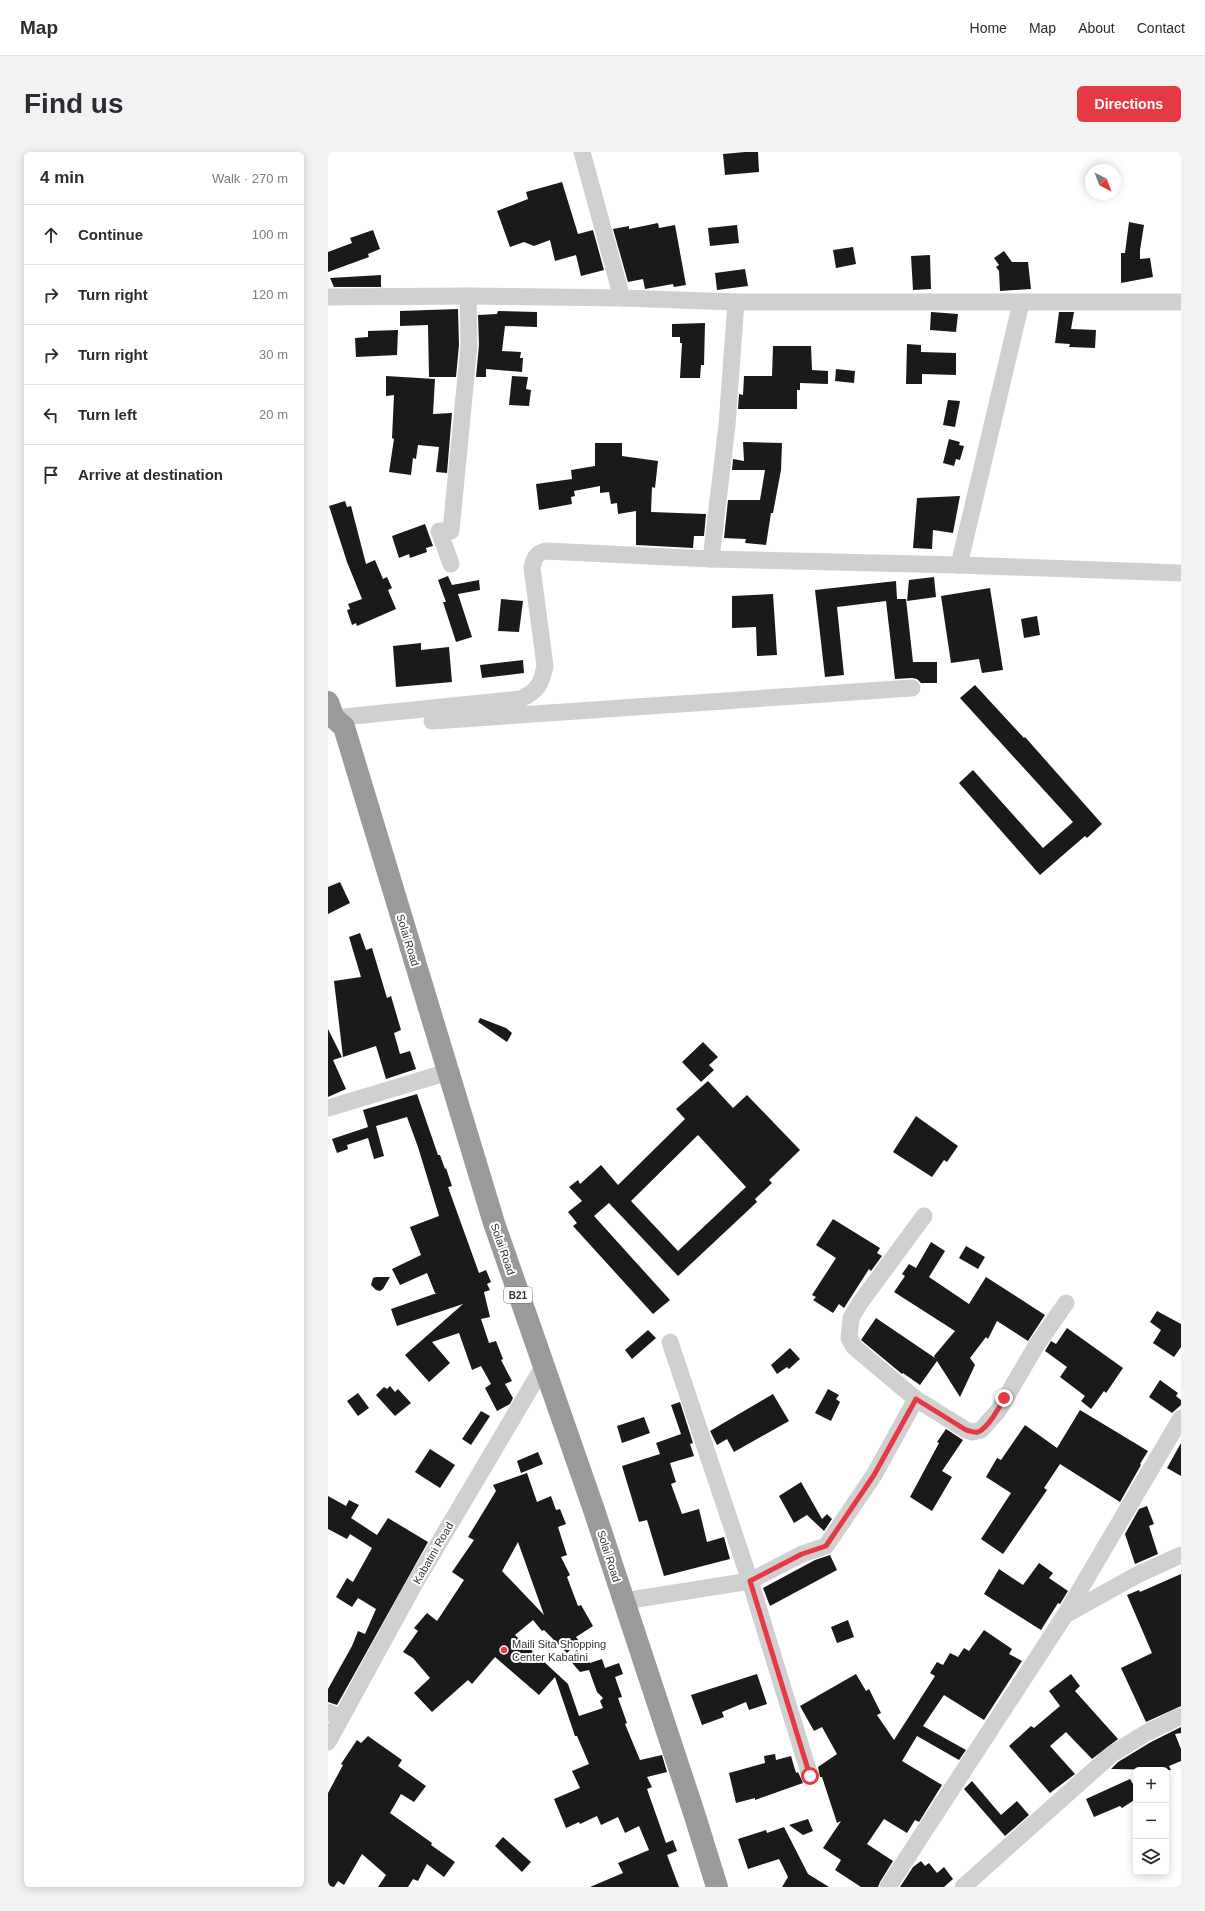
<!DOCTYPE html>
<html lang="en">
<head>
<meta charset="utf-8">
<style>
  :root { --surface:#fff; --page:#f2f2f3; --text:#2b2b33; --muted:#7c7c81; --line:#e1e1e2; --accent:#e63946 }
  body { margin:0; font-family:Arial,sans-serif; background:var(--page); color:var(--text) }
  .controls { position:absolute; right:12px; bottom:12px; display:grid; overflow:hidden; border-radius:6px; box-shadow:0 2px 10px #0003 }
  .controls button { width:36px; height:36px; display:grid; place-items:center; padding:0; border:0; border-bottom:1px solid var(--line); background:var(--surface); color:var(--text); font:20px sans-serif }
  .compass { position:absolute; left:757px; top:12px; width:36px; height:36px; border-radius:50%; background:var(--surface); box-shadow:0 2px 10px #0003; rotate:138deg }
  .stop { position:absolute; width:12px; height:12px; margin:-9px; border:3px solid #e63946; border-radius:50%; background:#fff }
  .stop.end { background:#e63946; border-color:#fff; box-shadow:0 1px 4px #0008 }
  .list { margin:0; padding:0; list-style:none }
  h2 { display:flex; justify-content:space-between; align-items:center; height:52px; margin:0; padding:0 16px; font-size:17px }
  h2 small { font-size:13px; font-weight:400; color:var(--muted) }
  .list li { display:grid; grid-template-columns:26px 1fr auto; gap:12px; align-items:center; box-sizing:border-box; height:60px; padding:0 16px; border-top:1px solid var(--line) }
  .list b { display:block; font-size:15px; white-space:nowrap }
  .list em { font-size:13px; font-style:normal; color:var(--muted) }
  .icon { flex:none; width:22px; height:22px; fill:none; stroke:currentColor; stroke-width:2; stroke-linecap:round; stroke-linejoin:round }
  .map { position:relative; flex:none; width:853px; height:1735px; overflow:hidden; border-radius:6px }
  header { display:flex; align-items:center; gap:24px; box-sizing:border-box; height:56px; padding:0 20px; background:var(--surface); border-bottom:1px solid var(--line) }
  header strong { font-size:19px }
  nav { display:flex; gap:22px; margin-inline-start:auto; font-size:14px }
  .intro { display:flex; align-items:center; justify-content:space-between; box-sizing:border-box; height:96px; padding:0 24px }
  h1 { margin:0; font-size:28px }
  .button { padding:10px 18px; border-radius:6px; background:var(--accent); color:#fff; font-size:14px; font-weight:700 }
  main { display:flex; gap:24px; padding:0 24px }
  aside { flex:1; background:var(--surface); border-radius:6px; box-shadow:0 2px 10px #0003 }
  .map>svg:first-child { display:block }
  .building { fill:#1a1a1a; fill-rule:evenodd }
  .lines { fill:none; stroke-linecap:round; stroke-linejoin:round }
  .minor { stroke:#d0d0d0; stroke-width:17 }
  .highway { stroke:#9a9a9a; stroke-width:22 }
  .route { stroke:#e63946; stroke-width:5 }
  .poi-dot { fill:#e63946; stroke:#fff; stroke-width:1.5 }
  .labels { text-anchor:middle; stroke-width:4; stroke-linejoin:round; paint-order:stroke }
  .shield { fill:#fff; stroke:#707070; stroke-width:1 }
  .shield-label { font-size:10px; font-weight:bold; fill:#333 }
  .street-label { font-size:11px; fill:#333; stroke:#fff }
  .poi-label { font-size:11px; fill:#333; stroke:#fff; text-anchor:start }
</style>
</head>
<body>
<header>
<strong>Map</strong>
<nav><a>Home</a><a>Map</a><a>About</a><a>Contact</a></nav>
</header>
<div class="intro"><h1>Find us</h1><a class="button">Directions</a></div>
<main>
<aside>
<h2>4 min<small>Walk · 270 m</small></h2>
<ul class="list">
<li><svg class="icon" aria-label="ahead" viewBox="0 0 24 24"><path d="M12 20V5M6 11l6-6 6 6"/></svg><div><b>Continue</b></div><em>100 m</em></li>
<li><svg class="icon" aria-label="right" viewBox="0 0 24 24"><path d="M7 20v-9h11M14 6l5 5-5 5"/></svg><div><b>Turn right</b></div><em>120 m</em></li>
<li><svg class="icon" aria-label="right" viewBox="0 0 24 24"><path d="M7 20v-9h11M14 6l5 5-5 5"/></svg><div><b>Turn right</b></div><em>30 m</em></li>
<li><svg class="icon" aria-label="left" viewBox="0 0 24 24"><path d="M17 20v-9H6M10 6l-5 5 5 5"/></svg><div><b>Turn left</b></div><em>20 m</em></li>
<li><svg class="icon" aria-label="arrive" viewBox="0 0 24 24"><path d="M6 21V4h12l-3 4 3 4H6"/></svg><div><b>Arrive at destination</b></div></li>
</ul>
</aside>
<div class="map">
<svg width="853" height="1735" viewBox="0 0 853 1735">
  <rect width="100%" height="100%" fill="#fff"/>
  <!-- building -->
  <g class="building">
    <path d="M417 0H430L431 20 397 23 395 2Z"/>
    <path d="M234 30 250 82 265 78 276 118 253 124 248 103 227 109 222 88 206 94 196 90 182 95 169 59 200 47 198 40Z"/>
    <path d="M801 70 816 73 812 98V107L822 106 825 125 793 131V101H797Z"/>
    <path d="M330 71 331 76 347 73 358 133 346 135 345 132 317 137 315 127 300 130 285 77 301 74V77Z"/>
    <path d="M409 73 411 91 382 94 380 76Z"/>
    <path d="M45 78 52 97 40 102 41 105 0 120V100L24 91 22 86Z"/>
    <path d="M525 95 528 112 508 116 505 98Z"/>
    <path d="M676 99 684 110H700L703 137 672 139 671 119 668 115 671 113 666 106Z"/>
    <path d="M602 103 603 137 585 138 583 104Z"/>
    <path d="M417 117 420 134 389 138 387 121Z"/>
    <path d="M53 123V135H6L2 126Z"/>
    <path d="M130 157 131 193 128 225H101L100 173 72 174V159Z"/>
    <path d="M170 159 209 160V175L177 174 174 199 193 200 192 206H195L194 220 158 217V225H148L151 193 150 163 169 162Z"/>
    <path d="M603 160 630 162 628 180 602 178Z"/>
    <path d="M731 160H746L743 177 768 178 767 196 741 195 742 192 727 191Z"/>
    <path d="M377 171 376 213H373L372 226H352L354 191H352V185H344V172Z"/>
    <path d="M70 178 69 203 28 205 27 186 40 185V179Z"/>
    <path d="M579 192 593 193V200L628 201V223L594 222V232H578Z"/>
    <path d="M445 194H483L484 218 500 219V232L472 231V238H469V257H410L411 242 415 243 416 224H444Z"/>
    <path d="M508 217 527 219 526 231 507 229Z"/>
    <path d="M58 224 107 227 105 262 124 261 119 321 108 320 111 295 90 293 88 307 85 306 83 323 61 320 66 287 64 286 66 243 58 244Z"/>
    <path d="M184 224 200 225 198 237 203 238 201 254 181 253Z"/>
    <path d="M620 248 632 249 627 275 615 273Z"/>
    <path d="M621 287 632 290 631 293 636 294 632 308 628 307 626 314 615 311Z"/>
    <path d="M415 290 454 291 453 318 445 361H443L438 393 417 391 418 387 396 386 400 348H432L437 318H404L405 307 416 309Z"/>
    <path d="M267 291H294V304L330 309 327 336 324 335 323 360 378 362 376 384H366L365 396 308 393V359L290 362 289 351 283 352 281 340 272 341V334L246 339 247 344 243 345 244 352 211 358 208 332 244 327 243 318 267 314Z"/>
    <path d="M632 344 625 381 605 378 604 397 585 396 589 346Z"/>
    <path d="M17 349 19 355 23 354 38 412 47 408 55 427 59 425 64 436 60 438 68 457 29 474 28 471 24 473 19 458 22 457 20 452 34 447 19 410 1 354Z"/>
    <path d="M97 372 105 394 98 396 99 400 82 406 81 402 71 406 64 384Z"/>
    <path d="M120 424 124 433 151 428 152 438 130 442 144 485 128 490 115 450H118L110 428Z"/>
    <path d="M606 425 608 445 579 449 581 428Z"/>
    <path d="M568 429 569 447H578L585 510H609V531H593L589 527 584 526 567 527 558 449 509 455 516 523 497 525 487 438Z"/>
    <path d="M662 436 675 518 654 521 651 507 623 511 613 444Z"/>
    <path d="M445 442 449 503 429 504 428 475 404 476V444Z"/>
    <path d="M173 447 195 449 191 480 170 479Z"/>
    <path d="M709 464 712 483 696 486 693 467Z"/>
    <path d="M93 491V498L121 495 124 530 68 535 65 494Z"/>
    <path d="M195 508 196 521 154 526 152 513Z"/>
    <path d="M647 533 696 586 697 585 774 672 759 686 757 684 712 723 631 631 645 618 715 696 745 670 632 546Z"/>
    <path d="M12 730 22 751 0 762V735Z"/>
    <path d="M32 781 38 798 44 796 59 846 63 844 73 878 66 881 72 902 82 899 88 917 58 927 48 894 15 905 6 829 33 825 21 785Z"/>
    <path d="M152 866 178 876 184 881 179 890 150 870Z"/>
    <path d="M0 877 14 905 5 908 18 937 0 945Z"/>
    <path d="M375 890 390 905 381 913 386 918 373 930 354 910Z"/>
    <path d="M380 929 405 956 419 943 472 998 441 1028 444 1031 427 1047 429 1050 350 1124 281 1051 266 1064 342 1148 325 1162 245 1074 249 1071 240 1060 254 1049 241 1035 250 1028 252 1032 273 1013 290 1033 357 967 348 957ZM370 983 418 1035 350 1099 303 1049Z"/>
    <path d="M89 942 110 1003H112L117 1017 118 1016 124 1034 120 1035 151 1121 158 1118 163 1130 159 1132 162 1138 156 1140 162 1165 153 1167 161 1191 168 1189 175 1207 173 1208 184 1229 177 1232 185 1246 182 1252 169 1259 157 1236 163 1232 153 1214 144 1218 131 1181 104 1190 122 1211 101 1230 77 1203 135 1152 69 1174 63 1157 109 1141H107L99 1121 72 1133 64 1117 93 1103 82 1075 111 1064 90 995 79 965 48 974 56 1004 46 1007 40 986 19 993 20 997 9 1001 4 987 40 975 35 958Z"/>
    <path d="M588 964 630 994 619 1010 616 1008 604 1025 565 1000Z"/>
    <path d="M505 1067 552 1096 549 1101 554 1104 543 1119 541 1117 516 1156 511 1152 505 1161 485 1148 488 1145 484 1143 508 1106 488 1093Z"/>
    <path d="M603 1090 617 1099 601 1125 641 1152 658 1125 717 1163 700 1189 669 1169 660 1187 658 1185 642 1206 647 1213 632 1245 609 1209 592 1233 575 1221 574 1222 533 1188 548 1166 607 1206 606 1204 627 1179 566 1140 577 1124 574 1122 581 1112 588 1116Z"/>
    <path d="M638 1094 657 1105 650 1117 631 1106Z"/>
    <path d="M48 1125H62L55 1137 52 1139 48 1138 43 1133 45 1126Z"/>
    <path d="M829 1159 853 1172V1195L846 1205 825 1191 833 1178 822 1170Z"/>
    <path d="M739 1176 795 1216 778 1241 776 1239 763 1257 753 1249 757 1244 732 1225 739 1215 717 1199 723 1189 728 1192Z"/>
    <path d="M320 1178 328 1186 304 1207 297 1198Z"/>
    <path d="M462 1196 472 1207 461 1217 459 1215 449 1222 443 1213Z"/>
    <path d="M832 1228 850 1241 848 1244 853 1248V1253L844 1261 821 1245Z"/>
    <path d="M62 1234 67 1240 70 1237 83 1251 67 1264 48 1243 56 1235 59 1237Z"/>
    <path d="M500 1237 511 1243 508 1247 512 1250 503 1269 487 1261Z"/>
    <path d="M30 1241 41 1256 30 1264 19 1249Z"/>
    <path d="M445 1242 461 1269 406 1300 399 1287 389 1293 382 1279Z"/>
    <path d="M352 1250 365 1291 362 1292 366 1304 342 1311 348 1330 343 1332 354 1362 371 1357 379 1390 396 1385 402 1407 336 1424 319 1368 311 1370 294 1314 332 1302 328 1291 353 1282 343 1253Z"/>
    <path d="M752 1258 820 1299 812 1312 813 1313 792 1350 732 1312 716 1336 719 1338 675 1402 653 1387 683 1341 658 1325 669 1306 673 1308 697 1273 729 1296Z"/>
    <path d="M153 1259 162 1264 143 1293 134 1287Z"/>
    <path d="M316 1265 322 1281 294 1291 289 1274Z"/>
    <path d="M618 1277 635 1288 614 1319 624 1325 604 1359 582 1345 611 1291 609 1290Z"/>
    <path d="M853 1291V1324L839 1316Z"/>
    <path d="M102 1297 127 1313 112 1336 87 1320Z"/>
    <path d="M210 1300 215 1312 193 1321 189 1309Z"/>
    <path d="M199 1321 209 1350 223 1344 228 1358 232 1357 238 1372 230 1375 239 1403 233 1405 242 1423 239 1425 250 1454 253 1453 265 1474 248 1485 251 1489 239 1501 216 1478 214 1479 205 1468 187 1483 240 1532 251 1564 275 1556 272 1549 275 1546 269 1540 261 1518 252 1520 240 1506 249 1498 262 1511 274 1507 277 1516 291 1511 295 1522 287 1525 294 1545 290 1546 299 1571 297 1572 312 1608 334 1603 339 1620 319 1625 324 1635 319 1637 338 1691 345 1688 349 1699 339 1703 351 1735H262L295 1721 290 1711 321 1698 311 1674 297 1681 290 1665 273 1673 269 1664 252 1672 251 1670 238 1676 226 1647 252 1636 244 1619 261 1612 249 1584H247L227 1525 211 1543 167 1505 144 1532 140 1528 104 1560 86 1541 102 1526 85 1506 75 1500 90 1479 86 1476 99 1461 109 1469 136 1428 124 1420 146 1388 140 1385 168 1339 165 1333ZM190 1390 216 1463 174 1419Z"/>
    <path d="M473 1330 494 1367 499 1362 504 1367 496 1379 479 1363 466 1371 451 1344Z"/>
    <path d="M0 1344 18 1354 21 1348 31 1353 23 1366 49 1383 60 1366 100 1390 9 1553 0 1550V1537L24 1494 30 1479 37 1482 48 1457 30 1446 24 1455 8 1445 19 1426 25 1430 44 1396 22 1382 19 1387 0 1377Z"/>
    <path d="M819 1354 826 1372 821 1374 830 1402 807 1412 797 1382 811 1357Z"/>
    <path d="M502 1403 509 1418 442 1454 435 1436 487 1408Z"/>
    <path d="M711 1411 725 1421 721 1426 740 1439 732 1452 730 1451 713 1478 656 1442 671 1417 695 1433Z"/>
    <path d="M853 1422V1554L818 1570 793 1516 824 1501 799 1443 811 1438 812 1440Z"/>
    <path d="M520 1468 526 1485 509 1491 503 1475Z"/>
    <path d="M656 1478 684 1497 681 1502 694 1509 656 1568 616 1543 595 1574 638 1598 631 1608 589 1584 574 1609 614 1633 591 1670 587 1668 579 1681 556 1667 539 1692 565 1709 552 1730 550 1735H533L507 1718 513 1708 495 1696 513 1669 509 1671 494 1625H492L490 1615 509 1602 494 1575 486 1579 472 1554 528 1522 538 1539 541 1537 553 1561 549 1563 566 1588 607 1524 602 1521 609 1510 615 1513 622 1501 630 1505 636 1496 641 1499Z"/>
    <path d="M429 1522 439 1552 421 1558 418 1550 394 1560 396 1565 374 1573 363 1543Z"/>
    <path d="M743 1522 752 1534 747 1539 790 1587 764 1607 738 1580 722 1594 747 1622 722 1641 681 1594 703 1574 706 1576 732 1554 721 1539Z"/>
    <path d="M853 1575V1581L847 1582 853 1597V1609L841 1614 843 1618 783 1617 790 1610 823 1590Z"/>
    <path d="M40 1584 74 1608 70 1614 98 1634 86 1650 73 1642 62 1661 104 1691 103 1693 127 1710 116 1725 99 1712 90 1729 85 1727 80 1735H50L58 1723 34 1702 16 1733 10 1729 6 1735H0V1641L15 1613 13 1612 29 1588 33 1591Z"/>
    <path d="M447 1602 448 1608 463 1604 468 1621 470 1620 475 1631 427 1648V1646L408 1651 401 1621 437 1611 436 1604Z"/>
    <path d="M802 1627 808 1637V1647L794 1656 792 1654 766 1665 758 1647Z"/>
    <path d="M644 1629 673 1663 689 1649 701 1663 677 1684 636 1637Z"/>
    <path d="M480 1667 485 1679 475 1683 461 1673Z"/>
    <path d="M456 1675 480 1722 501 1735H454L460 1725 451 1707 420 1717 410 1687 438 1678 439 1681Z"/>
    <path d="M175 1685 203 1710 194 1720 167 1694Z"/>
    <path d="M593 1709 597 1714 601 1711 609 1721 616 1715 625 1727 616 1735H572L585 1715Z"/>
  </g>
  <g class="lines">
    <!-- minor -->
    <g class="minor">
      <path d="M254 0 294 146"/>
      <path d="M0 145 140 144 294 146 408 150H853"/>
      <path d="M383 407 399 273 408 150"/>
      <path d="M123 412 111 379H123L141 193 140 144"/>
      <path d="M631 413 693 151"/>
      <path d="M6 566 193 547C210 538 213 533 217 514L204 416C206 406 208 401 218 399L383 407 631 413 853 421"/>
      <path d="M104 569 584 536"/>
      <path d="M0 956 120 920"/>
      <path d="M596 1064 532 1151 523 1166 521 1186 526 1195 539 1206 588 1247 638 1278 645 1280 653 1278 670 1259 708 1194 738 1151"/>
      <path d="M342 1190 422 1429 482 1624"/>
      <path d="M296 1449 422 1429 474 1402 498 1394 546 1323 588 1247"/>
      <path d="M737 1463 809 1423 853 1403"/>
      <path d="M0 1560 13 1566"/>
      <path d="M0 1590 86 1433 215 1215"/>
      <path d="M560 1735 737 1463 853 1266"/>
      <path d="M635 1735 784 1602 818 1581 853 1564"/>
    </g>
    <!-- highway -->
    <path class="highway" d="M0 550 6 566 16 575 166 1071 266 1358 366 1661 389 1735"/>
  </g>
  <g class="lines">
    <!-- route -->
    <path class="route" d="M482 1624 422 1429 474 1402 498 1394 546 1323 588 1247 638 1278C642 1279 646 1281 650 1280 659 1277 672 1255 676 1246"/>
  </g>
  <!-- markers -->
  <circle class="poi-dot" cx="176" cy="1498" r="4"/>
  <g class="labels">
    <!-- shield labels -->
    <rect class="shield" x="176" y="1135" width="28" height="16" rx="3"/>
    <g class="shield-label">
      <text x="190" y="1147">B21</text>
    </g>
    <!-- street labels -->
    <g class="street-label">
      <text transform="translate(80 788) rotate(73)" y="4">Solai Road</text>
      <text transform="translate(175 1097) rotate(71)" y="4">Solai Road</text>
      <text transform="translate(105 1401) rotate(-60)" y="4">Kabatini Road</text>
      <text transform="translate(281 1404) rotate(72)" y="4">Solai Road</text>
    </g>
    <!-- poi labels -->
    <g class="poi-label">
      <text x="184" y="1496">Maili Sita Shopping<tspan x="184" dy="13">Center Kabatini</tspan></text>
    </g>
  </g>
</svg>
<div class="controls">
<button>+</button>
<button>−</button>
<button><svg class="icon" aria-label="layers" viewBox="0 0 24 24"><path d="M12 4l9 5-9 5-9-5zM3 14l9 5 9-5"/></svg></button>
</div>
<svg class="compass" viewBox="-18 -18 36 36"><path d="M0-13l5 13h-10z" fill="#e53935"/><path d="M0 13l5-13h-10z" fill="#7c7c81"/></svg>
<div class="stop" style="left:482px;top:1624px"></div>
<div class="stop end" style="left:676px;top:1246px"></div>
</div>
</main>
</body>
</html>
